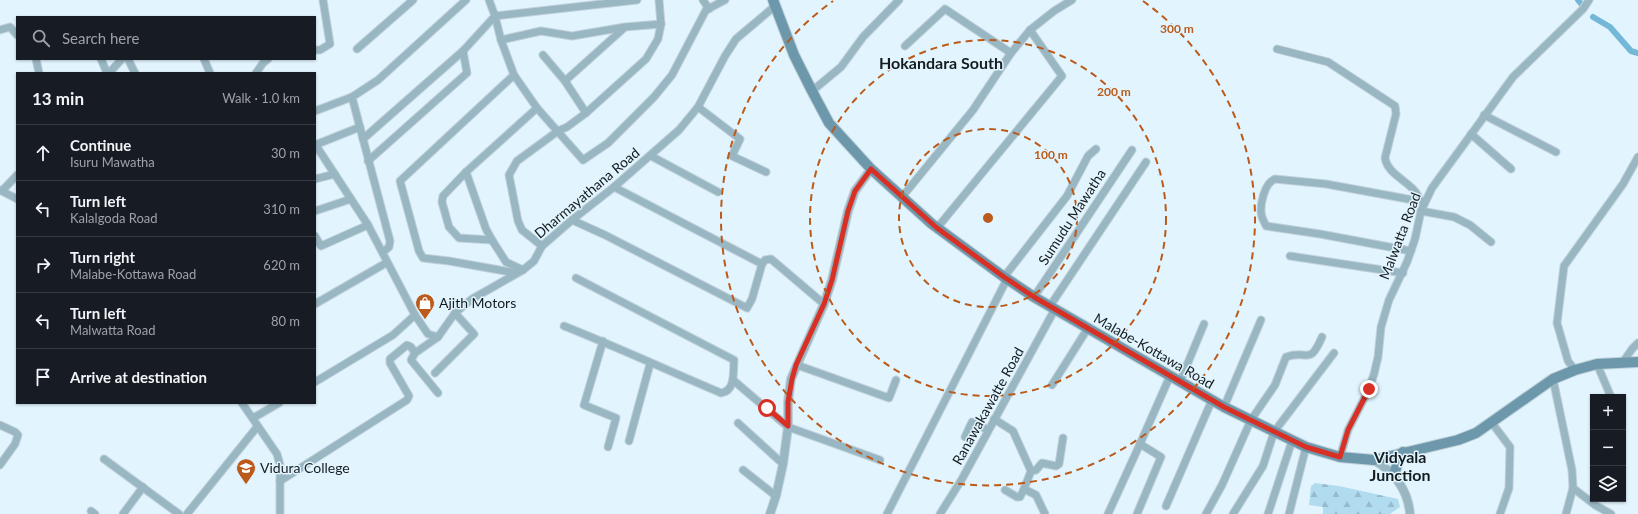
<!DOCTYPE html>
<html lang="en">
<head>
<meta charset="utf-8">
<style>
  :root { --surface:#171b24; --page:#242831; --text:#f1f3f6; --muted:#9ea1a6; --line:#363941 }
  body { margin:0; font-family:Lato,sans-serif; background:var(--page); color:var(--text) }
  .controls { position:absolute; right:12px; bottom:12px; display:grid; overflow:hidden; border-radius:0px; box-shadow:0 1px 3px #0004 }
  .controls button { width:36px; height:36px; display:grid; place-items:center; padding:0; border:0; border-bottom:1px solid var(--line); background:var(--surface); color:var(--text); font:20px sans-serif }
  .stop { position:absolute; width:12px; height:12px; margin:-9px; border:3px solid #d93025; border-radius:50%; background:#fff }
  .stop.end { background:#d93025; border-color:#fff; box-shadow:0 1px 4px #0008 }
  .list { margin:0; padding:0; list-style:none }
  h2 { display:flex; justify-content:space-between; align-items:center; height:52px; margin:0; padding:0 16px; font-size:17px }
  h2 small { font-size:13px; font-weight:400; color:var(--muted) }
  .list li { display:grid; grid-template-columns:26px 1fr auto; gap:12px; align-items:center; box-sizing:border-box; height:56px; padding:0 16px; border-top:1px solid var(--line) }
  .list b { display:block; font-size:15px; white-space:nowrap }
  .list p { margin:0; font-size:13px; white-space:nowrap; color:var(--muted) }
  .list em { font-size:13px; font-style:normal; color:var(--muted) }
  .icon { flex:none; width:22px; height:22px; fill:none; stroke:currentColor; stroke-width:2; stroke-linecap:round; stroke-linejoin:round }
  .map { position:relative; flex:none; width:1638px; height:514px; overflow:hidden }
  .search { position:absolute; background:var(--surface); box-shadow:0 1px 3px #0004; left:16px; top:16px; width:300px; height:44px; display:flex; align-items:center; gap:10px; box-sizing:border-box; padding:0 14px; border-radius:0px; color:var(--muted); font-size:15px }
  .panel { position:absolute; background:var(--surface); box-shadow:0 1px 3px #0004; left:16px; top:72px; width:300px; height:332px; border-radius:0px }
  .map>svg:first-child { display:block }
  .forest { fill:url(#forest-firs) }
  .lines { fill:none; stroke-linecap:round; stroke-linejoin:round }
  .canal { stroke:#74b8d7; stroke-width:6 }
  .minor-casing { stroke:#c1d2da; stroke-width:9 }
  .tertiary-casing { stroke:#c1d2da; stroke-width:10 }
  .secondary-casing { stroke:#c1d2da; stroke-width:12 }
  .minor { stroke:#99b6c3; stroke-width:7 }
  .tertiary { stroke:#99b6c3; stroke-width:8 }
  .secondary { stroke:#6d98ac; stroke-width:10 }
  .route { stroke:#d93025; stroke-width:5 }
  .ring { fill:none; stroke:#bb5a1a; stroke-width:2; stroke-dasharray:7 5 }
  .labels { text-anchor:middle; stroke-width:3; stroke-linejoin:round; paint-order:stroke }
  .street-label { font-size:14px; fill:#141c20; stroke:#e2f5fe }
  .poi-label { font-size:14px; fill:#141c20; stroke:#e2f5fe; text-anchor:start }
  .quarter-label { font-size:16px; font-weight:bold; fill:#141c20; stroke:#e2f5fe }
  .centre { fill:#bb5a1a; stroke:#e2f5fe; stroke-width:2 }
  .ring-label { font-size:12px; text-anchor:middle; font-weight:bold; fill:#bb5a1a; stroke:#e2f5fe; stroke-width:3; stroke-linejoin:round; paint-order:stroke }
</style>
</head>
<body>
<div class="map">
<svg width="1638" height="514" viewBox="0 0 1638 514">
  <defs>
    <pattern id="forest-firs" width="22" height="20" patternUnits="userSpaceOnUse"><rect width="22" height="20" fill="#b1dbef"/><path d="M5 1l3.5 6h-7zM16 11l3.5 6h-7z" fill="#97bbcd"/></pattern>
  </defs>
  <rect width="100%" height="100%" fill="#e2f5fe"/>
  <!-- forest -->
  <path class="forest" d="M1315 483 1339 486 1398 499 1400 507 1390 514H1323V507L1309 505 1311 486Z"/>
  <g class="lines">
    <!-- canal -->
    <g class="canal">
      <path d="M1578 0 1582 5"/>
      <path d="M1593 17 1610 27 1631 51 1638 53"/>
    </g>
    <!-- minor casing -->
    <g class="minor-casing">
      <g id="minor">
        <path d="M489 0 495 16 637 0"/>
        <path d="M703 0 709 9"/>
        <path d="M0 30 10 27 17 35"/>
        <path d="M501 40 541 31 572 36 625 27 661 24"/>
        <path d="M357 49 413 0"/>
        <path d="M1277 49 1328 62 1395 106 1396 114 1385 158C1388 177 1415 182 1420 201"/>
        <path d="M315 50H320L330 44 323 0"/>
        <path d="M1011 53 1030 30"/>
        <path d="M543 55 565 81 586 113"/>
        <path d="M36 59 39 73"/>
        <path d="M101 59 107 73"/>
        <path d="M128 59 135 73"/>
        <path d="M204 59 210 73"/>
        <path d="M109 73 122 59"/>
        <path d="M256 73 263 63 268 59"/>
        <path d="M514 75 400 181 419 251 423 258 449 261 516 273"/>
        <path d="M565 81 624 28"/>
        <path d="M812 91 841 67 863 37 899 0"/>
        <path d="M352 97 363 139"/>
        <path d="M698 107 740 139 732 156 766 172"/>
        <path d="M537 108 583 160 608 143 654 97 672 75 706 10 725 0"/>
        <path d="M315 111 352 97 378 80 466 0"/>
        <path d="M1484 115 1556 152"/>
        <path d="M1471 134 1511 169"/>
        <path d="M315 144 368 225 415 315"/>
        <path d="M315 145 360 127"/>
        <path d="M651 156 718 192"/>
        <path d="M368 161 467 73 463 51"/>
        <path d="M466 172 486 229 492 240 506 262 523 270"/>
        <path d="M315 179 335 174"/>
        <path d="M614 187 762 264"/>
        <path d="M0 190 17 199"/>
        <path d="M2 191 17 175"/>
        <path d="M902 197 973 110 1011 53 945 9 905 46"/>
        <path d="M315 211 351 199"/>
        <path d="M1421 211 1454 217 1470 225 1491 242"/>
        <path d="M572 220 605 235 747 308 752 299 762 264 765 260 771 259 824 304"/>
        <path d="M937 228 1062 76 1030 30 1054 11 1072 0"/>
        <path d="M315 236 321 246 368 225"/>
        <path d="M492 240 459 238 449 227 442 202 443 196 466 172 537 108 514 75 501 40 495 16"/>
        <path d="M542 246 522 230 518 221 509 175 517 161 558 131 567 127 586 113 646 59 658 39 661 24 659 0"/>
        <path d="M1411 251 1320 234 1266 226C1265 223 1263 220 1262 217 1259 207 1264 183 1275 179L1326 184 1424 202"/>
        <path d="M383 252 389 247 390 241 363 139 463 51 495 16"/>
        <path d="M1290 256 1403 273"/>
        <path d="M1004 277 1067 196 1088 156 1096 149"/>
        <path d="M1034 297 1132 150"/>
        <path d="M315 304 386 263"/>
        <path d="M1050 306 1146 162"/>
        <path d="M564 326C617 347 669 371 721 393 736 391 733 371 734 360L576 278"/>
        <path d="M603 341 584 405 616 418 608 447"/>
        <path d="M1623 362 1632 349 1638 343"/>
        <path d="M1597 364 1611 397"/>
        <path d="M797 365 889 398 896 380"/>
        <path d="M1575 370 1568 361 1557 323 1564 266 1623 184 1638 157"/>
        <path d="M435 373 474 334 455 313"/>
        <path d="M1553 379 1572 470 1573 488 1566 514"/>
        <path d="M733 380 788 427 880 460"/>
        <path d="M315 382 393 335 415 315 428 334 438 337 455 313 472 299 523 270 534 261 542 246 572 220 614 187 679 130 698 107 725 56 736 39 775 6"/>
        <path d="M1180 382 1204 324"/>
        <path d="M1052 385 1088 328"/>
        <path d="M438 393 411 360 415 353 438 337"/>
        <path d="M242 403 277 454 280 465V514"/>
        <path d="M1224 407 1261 320"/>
        <path d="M253 418 279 403"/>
        <path d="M994 419 1013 431 1031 471 1024 489 1036 495 1045 514"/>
        <path d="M738 423 783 464"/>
        <path d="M1492 423 1510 447 1509 488 1500 514"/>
        <path d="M0 425 15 432 18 435 15 444 0 465"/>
        <path d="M965 437 972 422 988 430"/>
        <path d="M629 441 650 364"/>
        <path d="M1340 457 1348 430 1369 389 1374 374 1378 357 1381 327 1389 300 1407 262 1415 239 1421 211 1432 188 1513 77 1583 9 1589 0"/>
        <path d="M104 459 179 514"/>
        <path d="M743 470 776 496"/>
        <path d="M1031 471 1036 470 1042 463 1056 466 1059 464 1063 438"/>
        <path d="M280 481 407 400 409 396 390 363V359L407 345 411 347 415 353"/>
        <path d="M1573 488 1595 505 1611 514"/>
        <path d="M1005 490 1017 497H1020L1024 489"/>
        <path d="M1166 506 1212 400"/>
        <path d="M91 511 95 514"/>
        <path d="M123 514 143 487"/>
        <path d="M187 514 257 427"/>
        <path d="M887 514 1007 279"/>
        <path d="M940 514 962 479 1055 309"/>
        <path d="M1108 514 1140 444"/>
        <path d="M1137 514 1161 457 1140 444 1170 376"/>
        <path d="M1206 514 1222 485 1251 420 1275 385 1286 357C1308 349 1309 367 1322 337"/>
        <path d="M1233 514 1263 466 1274 432 1334 353"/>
        <path d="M1268 514 1292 441"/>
        <path d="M1289 514 1306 447"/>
      </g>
    </g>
    <!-- tertiary casing -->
    <g class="tertiary-casing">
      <g id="tertiary">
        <path d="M1374 460C1394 472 1408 490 1410 514"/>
        <path d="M770 514 776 496 783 464 788 427V402L791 379 797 365 824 304 832 280 848 211 855 191 871 169"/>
      </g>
    </g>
    <!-- secondary casing -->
    <g class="secondary-casing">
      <g id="secondary">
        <path d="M773 0 794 55 812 91 829 123 871 169 932 224 1004 277 1034 297 1224 407 1306 447 1340 457 1374 460 1458 440 1476 433 1553 379 1575 370 1597 364 1638 362"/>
        <path d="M1394 475 1400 455 1403 452"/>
      </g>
    </g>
    <!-- minor -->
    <use href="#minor" class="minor"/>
    <!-- tertiary -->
    <use href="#tertiary" class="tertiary"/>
    <!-- secondary -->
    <use href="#secondary" class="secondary"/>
  </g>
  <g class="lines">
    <!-- route -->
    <path class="route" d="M767 408 788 426V402L792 379 796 365 824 304 832 280 848 211 855 191 871 169 937 228 1004 277 1034 297 1224 407 1306 447 1340 457 1348 430 1369 389"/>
  </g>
  <!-- distance rings -->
  <g class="ring">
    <circle cx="988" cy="218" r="89"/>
    <circle cx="988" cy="218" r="178"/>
    <path d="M1143 1A267 267 0 1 1 833 1"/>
  </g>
  <!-- icons -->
  <defs>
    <g id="shop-pin" transform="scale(1)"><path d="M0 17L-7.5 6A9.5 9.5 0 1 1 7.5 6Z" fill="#bb5a1a" stroke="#e2f5fe"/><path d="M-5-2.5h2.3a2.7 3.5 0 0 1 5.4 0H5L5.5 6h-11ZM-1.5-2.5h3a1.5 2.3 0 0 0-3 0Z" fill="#fff"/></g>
    <g id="school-pin" transform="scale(1)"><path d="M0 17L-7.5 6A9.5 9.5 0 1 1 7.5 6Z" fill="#bb5a1a" stroke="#e2f5fe"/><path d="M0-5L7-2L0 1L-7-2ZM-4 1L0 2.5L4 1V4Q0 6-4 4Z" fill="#fff"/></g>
  </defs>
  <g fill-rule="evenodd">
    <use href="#shop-pin" x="425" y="303"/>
    <use href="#school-pin" x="246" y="468"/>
  </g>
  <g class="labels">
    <!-- street labels -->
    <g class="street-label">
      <text transform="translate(587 193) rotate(-40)" y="5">Dharmayathana Road</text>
      <text transform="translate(1072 217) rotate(-57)" y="5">Sumudu Mawatha</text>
      <text transform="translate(1400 236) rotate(-69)" y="5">Malwatta Road</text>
      <text transform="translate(1154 351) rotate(30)" y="5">Malabe-Kottawa Road</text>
      <text transform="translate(988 406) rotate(-61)" y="5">Ranawakawatte Road</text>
    </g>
    <!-- poi labels -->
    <g class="poi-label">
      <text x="439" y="308">Ajith Motors</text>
      <text x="260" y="473">Vidura College</text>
    </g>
    <!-- quarter labels -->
    <g class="quarter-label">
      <text x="941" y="69">Hokandara South</text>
      <text x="1400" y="463">Vidyala<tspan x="1400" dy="18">Junction</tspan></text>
    </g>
  </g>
  <circle cx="988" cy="218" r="6" class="centre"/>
  <g class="ring-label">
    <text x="1177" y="33">300 m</text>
    <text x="1114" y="96">200 m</text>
    <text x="1051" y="159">100 m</text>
  </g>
</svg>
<div class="controls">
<button>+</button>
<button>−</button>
<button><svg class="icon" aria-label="layers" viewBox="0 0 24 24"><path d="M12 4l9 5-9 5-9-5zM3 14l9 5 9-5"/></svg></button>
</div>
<div class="stop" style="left:767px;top:408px"></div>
<div class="stop end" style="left:1369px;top:389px"></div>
<div class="search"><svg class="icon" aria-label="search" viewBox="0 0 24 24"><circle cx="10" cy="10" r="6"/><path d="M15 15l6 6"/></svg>Search here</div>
<section class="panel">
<h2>13 min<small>Walk · 1.0 km</small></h2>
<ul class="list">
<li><svg class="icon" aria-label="ahead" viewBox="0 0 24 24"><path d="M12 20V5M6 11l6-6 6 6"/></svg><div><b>Continue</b><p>Isuru Mawatha</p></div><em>30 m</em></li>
<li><svg class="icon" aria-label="left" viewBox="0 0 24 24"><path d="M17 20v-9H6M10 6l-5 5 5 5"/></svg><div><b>Turn left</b><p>Kalalgoda Road</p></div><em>310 m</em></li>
<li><svg class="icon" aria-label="right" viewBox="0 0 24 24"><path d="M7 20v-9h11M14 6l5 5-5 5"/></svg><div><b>Turn right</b><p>Malabe-Kottawa Road</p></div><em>620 m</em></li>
<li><svg class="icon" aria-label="left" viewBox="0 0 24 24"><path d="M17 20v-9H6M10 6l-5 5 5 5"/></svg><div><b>Turn left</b><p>Malwatta Road</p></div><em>80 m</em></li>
<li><svg class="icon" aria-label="arrive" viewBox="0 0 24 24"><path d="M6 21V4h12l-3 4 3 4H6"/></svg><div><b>Arrive at destination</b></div></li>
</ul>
</section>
</div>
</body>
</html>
